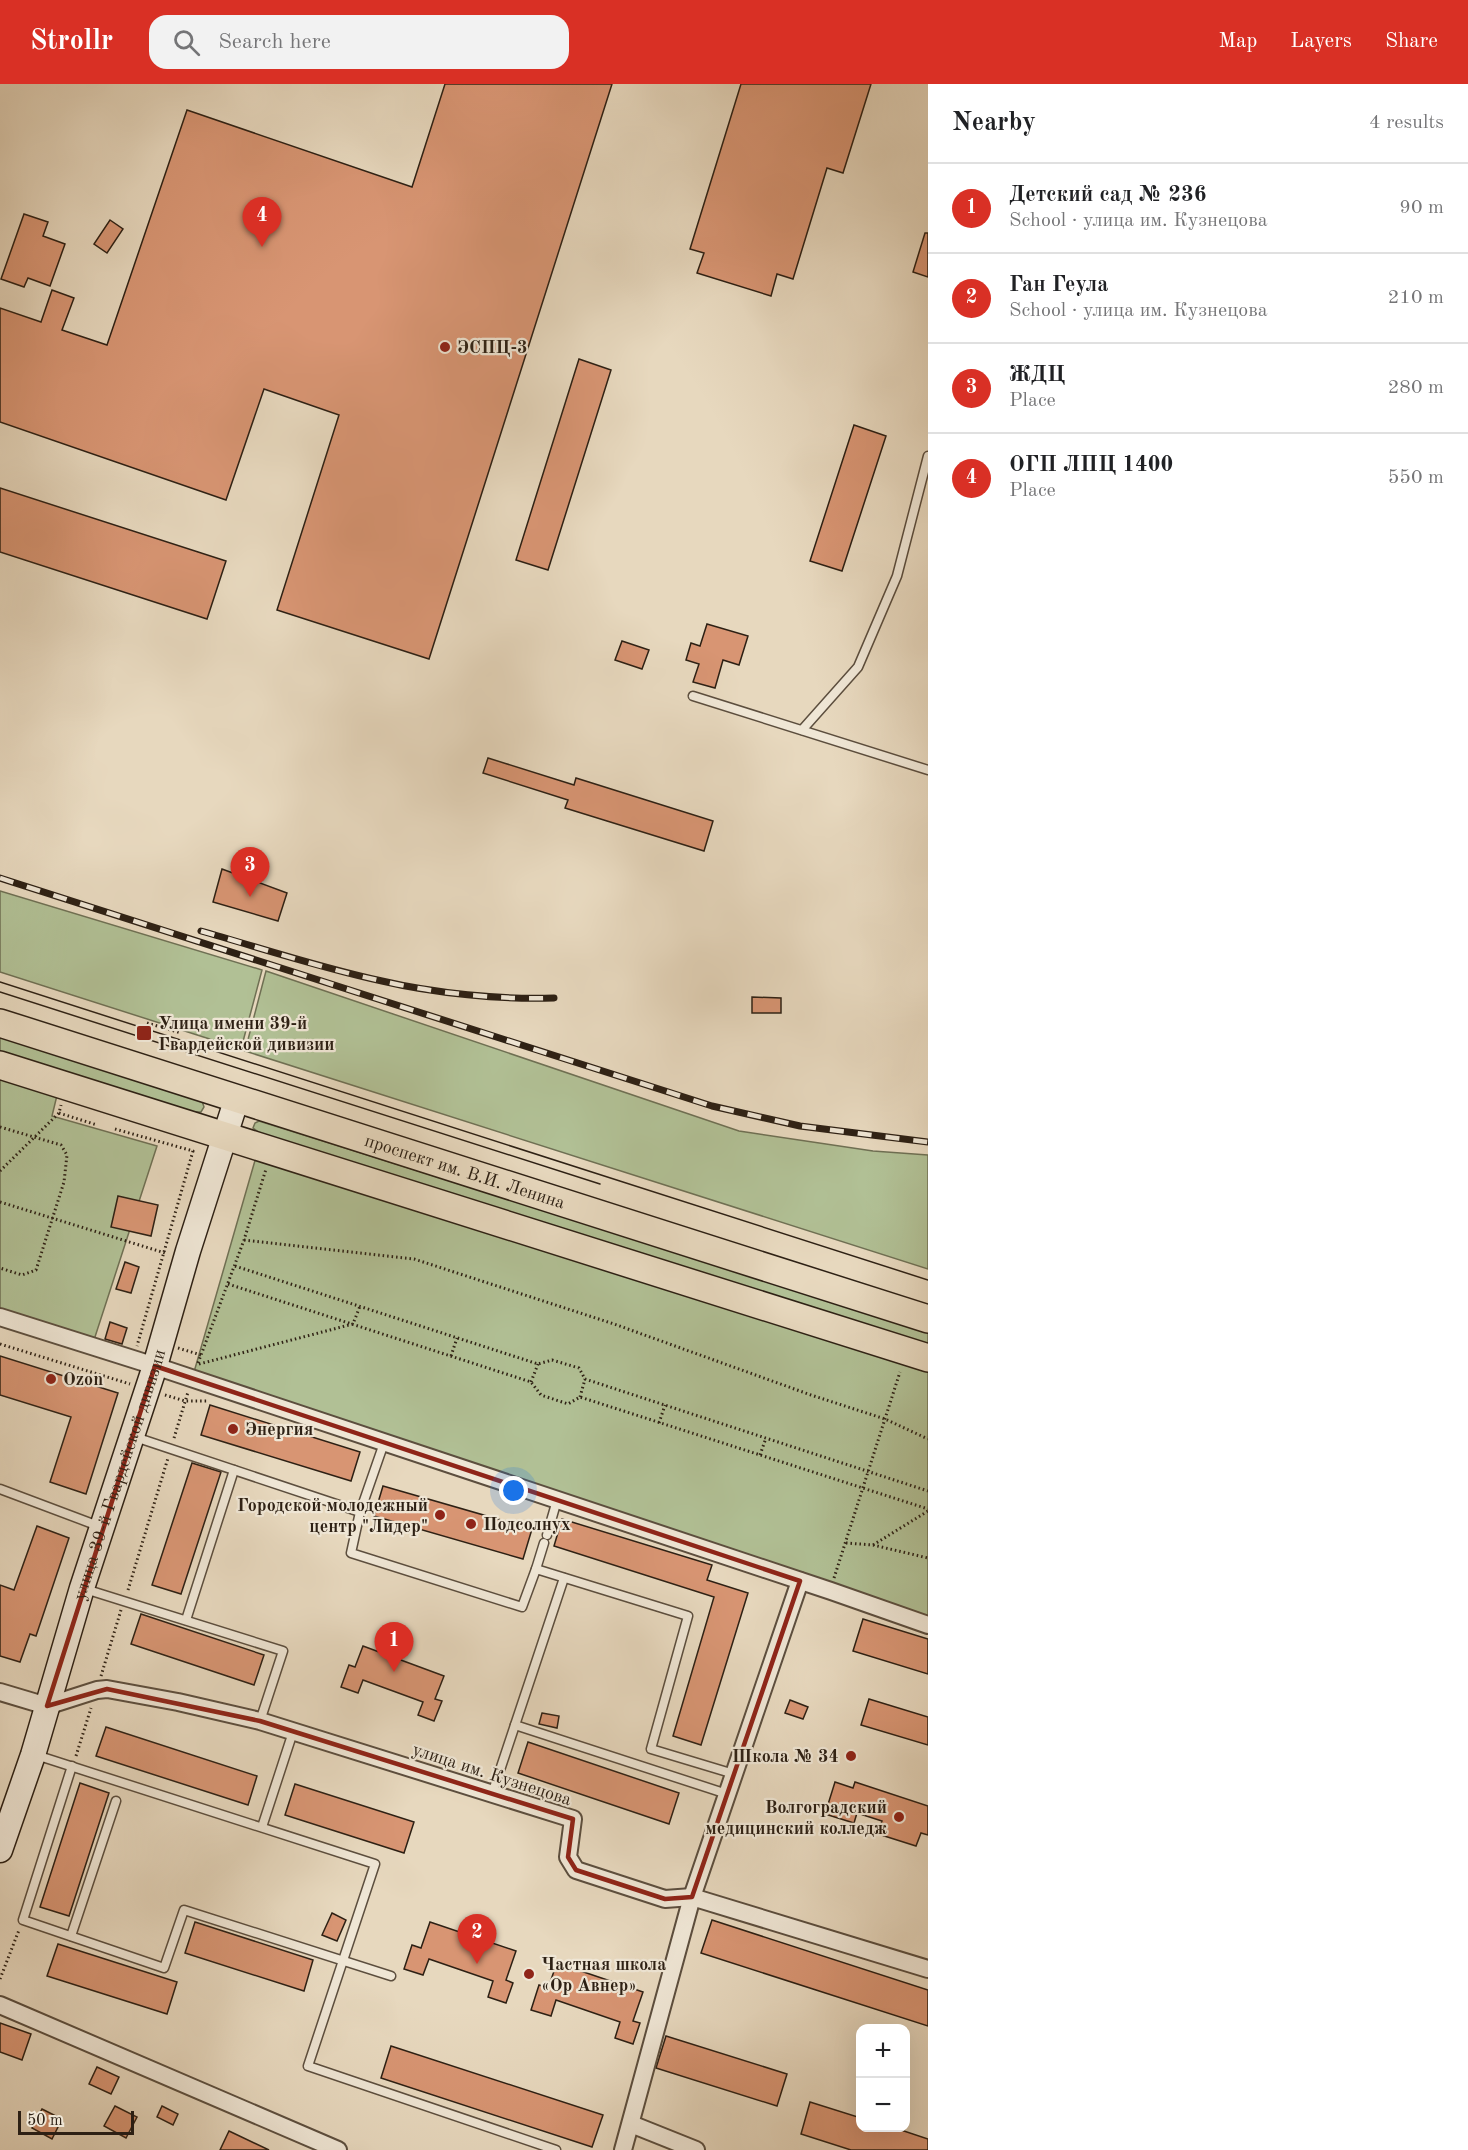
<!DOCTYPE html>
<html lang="en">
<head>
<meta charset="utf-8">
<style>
  :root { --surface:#fff; --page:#f2f2f2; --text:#202124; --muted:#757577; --line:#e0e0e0; --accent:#d93025 }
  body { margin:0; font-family:"Old Standard TT",serif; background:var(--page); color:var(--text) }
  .controls { position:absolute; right:18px; bottom:18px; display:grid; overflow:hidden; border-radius:12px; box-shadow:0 6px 24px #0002 }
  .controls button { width:54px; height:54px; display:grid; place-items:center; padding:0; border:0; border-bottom:2px solid var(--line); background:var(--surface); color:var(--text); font:30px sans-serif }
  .scale { position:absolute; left:18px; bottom:15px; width:116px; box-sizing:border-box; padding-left:6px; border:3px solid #2d2014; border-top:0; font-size:16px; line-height:21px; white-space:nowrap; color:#2d2014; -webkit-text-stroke:4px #efe6d5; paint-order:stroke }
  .you { position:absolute; left:514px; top:1407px; width:21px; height:21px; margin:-15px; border:4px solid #fff; border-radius:50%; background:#1a73e8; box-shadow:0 0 0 9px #1a73e833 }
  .badge { display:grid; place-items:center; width:39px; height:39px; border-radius:50%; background:var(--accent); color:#fff; font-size:20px; font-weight:700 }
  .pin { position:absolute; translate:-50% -50px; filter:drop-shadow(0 2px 3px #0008) }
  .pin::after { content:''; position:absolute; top:32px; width:21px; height:18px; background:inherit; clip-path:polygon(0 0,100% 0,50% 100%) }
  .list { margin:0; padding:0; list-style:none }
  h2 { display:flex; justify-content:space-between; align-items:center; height:78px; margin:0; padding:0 24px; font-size:26px }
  h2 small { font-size:20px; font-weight:400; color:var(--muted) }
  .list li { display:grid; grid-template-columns:39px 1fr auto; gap:18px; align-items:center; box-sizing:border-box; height:90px; padding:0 24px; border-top:2px solid var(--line) }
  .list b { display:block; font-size:22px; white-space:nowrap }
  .list p { margin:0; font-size:20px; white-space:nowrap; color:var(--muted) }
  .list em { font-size:20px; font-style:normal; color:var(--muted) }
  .icon { flex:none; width:33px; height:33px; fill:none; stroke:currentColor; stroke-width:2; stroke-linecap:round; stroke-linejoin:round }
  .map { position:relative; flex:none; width:928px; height:2066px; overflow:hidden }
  header { display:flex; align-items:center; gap:36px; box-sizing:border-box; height:84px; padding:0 30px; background:var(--accent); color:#fff }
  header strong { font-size:28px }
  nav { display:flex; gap:33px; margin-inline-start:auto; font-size:21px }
  .search { width:420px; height:54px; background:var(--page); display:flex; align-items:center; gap:15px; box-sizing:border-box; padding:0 21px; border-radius:18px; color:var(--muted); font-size:22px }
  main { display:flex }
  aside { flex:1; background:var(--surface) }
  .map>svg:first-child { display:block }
  .green { fill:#b1c095; stroke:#6f7054; stroke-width:1.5 }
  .building { fill:#d89573; stroke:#2d2014; stroke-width:1.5 }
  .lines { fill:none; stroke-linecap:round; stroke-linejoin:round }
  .service-casing { stroke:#5c4e3e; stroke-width:11 }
  .minor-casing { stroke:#5c4e3e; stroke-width:20 }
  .secondary-casing { stroke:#2d2014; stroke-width:27 }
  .primary-casing { stroke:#2d2014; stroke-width:30 }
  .path { stroke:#2d2014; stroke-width:3; stroke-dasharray:1.5 3; stroke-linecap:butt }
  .service { stroke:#efe6d5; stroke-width:8 }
  .minor { stroke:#efe6d5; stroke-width:16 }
  .secondary { stroke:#efe6d5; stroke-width:24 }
  .primary { stroke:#e7d8be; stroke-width:27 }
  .tram { stroke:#2d2014; stroke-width:1.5 }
  .rail-casing { stroke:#2d2014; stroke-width:7 }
  .rail { stroke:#efe6d5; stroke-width:4.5; stroke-dasharray:14; stroke-linecap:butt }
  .marked { fill:none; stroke:#8f2418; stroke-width:4.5; stroke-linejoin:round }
  .poi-dot { fill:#8f2418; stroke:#efe6d5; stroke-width:2 }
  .labels { text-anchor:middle; stroke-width:4.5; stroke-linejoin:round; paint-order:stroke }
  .poi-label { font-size:18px; font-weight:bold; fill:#2d2014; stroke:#efe6d5; text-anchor:start }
  .street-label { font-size:18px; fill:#2d2014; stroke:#efe6d5 }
</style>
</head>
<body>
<header>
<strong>Strollr</strong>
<div class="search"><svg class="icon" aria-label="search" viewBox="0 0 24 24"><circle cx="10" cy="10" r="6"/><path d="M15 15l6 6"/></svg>Search here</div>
<nav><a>Map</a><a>Layers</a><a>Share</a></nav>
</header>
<main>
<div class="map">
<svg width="928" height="2066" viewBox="0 0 928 2066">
  <rect width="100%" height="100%" fill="#e7d8be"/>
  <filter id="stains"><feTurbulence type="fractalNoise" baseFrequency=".00333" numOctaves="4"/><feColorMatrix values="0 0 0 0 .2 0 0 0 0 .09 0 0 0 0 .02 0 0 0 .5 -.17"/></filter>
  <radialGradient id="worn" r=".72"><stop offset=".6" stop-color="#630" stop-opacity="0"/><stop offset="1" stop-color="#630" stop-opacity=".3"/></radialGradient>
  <!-- green -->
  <g class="green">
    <path d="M0 807 262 886 241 965 0 888Z"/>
    <path d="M266 887 739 1047 873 1067 928 1071V1185L245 967Z"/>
    <path d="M0 952 202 1017 204 1023 201 1028H190L0 968Z"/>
    <path d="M0 985 59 1003 52 1032 157 1062 93 1259 0 1230Z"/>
    <path d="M259 1037 928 1247V1261L261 1050 253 1044 255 1039Z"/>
    <path d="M258 1066 928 1285V1535L194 1288Z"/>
  </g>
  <!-- building -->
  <g class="building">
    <path d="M445 0H612L429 575 277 526 339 331 264 305 226 416 0 338V224L41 238 52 206 74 214 62 246 107 261 187 26 412 103Z"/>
    <path d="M741 0H871L843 89 827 84 793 195 777 190 771 212 697 189 704 169 690 165Z"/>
    <path d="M24 130 48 138 43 152 65 160 50 202 28 194 24 203 1 195Z"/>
    <path d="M110 136 123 145 107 169 94 160Z"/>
    <path d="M925 149H928V193L913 188Z"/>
    <path d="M579 275 611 286 548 486 516 476Z"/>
    <path d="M854 341 886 352 842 487 810 477Z"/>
    <path d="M0 404 226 477 207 535 0 468Z"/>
    <path d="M707 540 748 552 739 581 723 576 715 604 693 598 699 580 686 576 691 559 700 562Z"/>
    <path d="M622 557 649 566 642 585 615 576Z"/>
    <path d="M488 674 574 701 576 694 713 737 704 767 565 724 568 716 483 689Z"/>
    <path d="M222 785 287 809 278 837 213 818Z"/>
    <path d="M752 913 781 914V929H752Z"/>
    <path d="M118 1112 158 1121 151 1152 111 1143Z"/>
    <path d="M125 1178 139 1183 131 1209 116 1205Z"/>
    <path d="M110 1238 127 1244 122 1260 105 1255Z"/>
    <path d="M0 1272 118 1309 86 1410 50 1398 71 1333 0 1311Z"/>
    <path d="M210 1321 360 1368 351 1397 201 1351Z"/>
    <path d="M192 1379 221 1388 181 1510 152 1501Z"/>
    <path d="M383 1402 532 1445 523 1475 374 1432Z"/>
    <path d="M562 1435 712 1481 707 1496 748 1509 701 1661 673 1652 714 1513 554 1462Z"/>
    <path d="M37 1442 69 1454 36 1552 30 1550 20 1578 0 1572V1501L14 1506Z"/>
    <path d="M141 1530 264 1571 254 1601 131 1560Z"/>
    <path d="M863 1535 928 1555V1590L853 1567Z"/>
    <path d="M363 1562 444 1592 435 1615 442 1617 434 1637 418 1631 423 1618 363 1596 358 1609 341 1603 349 1581 355 1583Z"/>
    <path d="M869 1615 928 1633V1661L861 1641Z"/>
    <path d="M790 1616 808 1623 803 1635 785 1629Z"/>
    <path d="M542 1629 559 1632 557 1644 539 1640Z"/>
    <path d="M106 1643 257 1692 248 1721 96 1672Z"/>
    <path d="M528 1658 679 1709 669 1740 518 1689Z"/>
    <path d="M835 1698 853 1704 855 1698 928 1722V1751L921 1749 916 1762 878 1750 882 1737 857 1729 854 1739 825 1730Z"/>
    <path d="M80 1699 109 1709 69 1832 40 1823Z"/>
    <path d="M295 1700 414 1738 404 1769 285 1731Z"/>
    <path d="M332 1829 346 1836 337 1857 322 1851Z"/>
    <path d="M712 1836 928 1906V1942L701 1869Z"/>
    <path d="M195 1838 313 1876 304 1907 185 1869Z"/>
    <path d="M430 1838 516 1867 506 1896 513 1899 506 1919 488 1913 493 1897 429 1875 423 1891 404 1885 412 1861 421 1864Z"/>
    <path d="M58 1860 177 1898 167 1930 47 1892Z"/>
    <path d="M557 1879 643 1908 633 1937 640 1939 633 1960 615 1954 620 1938 556 1916 551 1932 531 1926 539 1901 548 1904Z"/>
    <path d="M0 1939 31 1950 22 1976 0 1968Z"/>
    <path d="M666 1952 787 1990 777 2022 656 1984Z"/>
    <path d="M391 1962 603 2031 592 2063 381 1994Z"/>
    <path d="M97 1983 119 1993 111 2010 89 2000Z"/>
    <path d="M810 2018 861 2034V2043H892L928 2055V2066H851L801 2050Z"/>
    <path d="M115 2022 137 2033 126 2054 104 2042Z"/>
    <path d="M162 2022 178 2030 173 2041 157 2033Z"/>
    <path d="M42 2025 62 2035 52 2055 32 2044Z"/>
    <path d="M229 2047 269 2066H220Z"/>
  </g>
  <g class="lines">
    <!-- service casing -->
    <g class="service-casing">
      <g id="service">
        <path d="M693 612 928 686"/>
        <path d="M802 646 858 583 897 492 928 372"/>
        <path d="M135 1353 360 1428 351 1469 522 1523 536 1485 688 1532 651 1665 734 1690"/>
        <path d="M0 1405 101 1443"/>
        <path d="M360 1428 384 1359"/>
        <path d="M547 1451 557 1416"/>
        <path d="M536 1485 544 1459"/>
        <path d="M85 1505 283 1567 260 1637"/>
        <path d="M186 1536 234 1386"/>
        <path d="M515 1641 727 1710"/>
        <path d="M36 1671 375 1780 308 1982 556 2066"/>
        <path d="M72 1682 23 1836 164 1884 184 1826 391 1892"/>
        <path d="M492 1710 564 1494"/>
        <path d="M262 1743 293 1648"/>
        <path d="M71 1852 116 1717"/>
      </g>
    </g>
    <!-- minor casing -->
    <g class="minor-casing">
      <g id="minor">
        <path d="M0 1233 155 1282 831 1507 928 1541"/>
        <path d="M0 1608 47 1622 97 1606 107 1605 178 1618 260 1637 573 1735 568 1773 576 1786 665 1815 692 1813 928 1885"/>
        <path d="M0 1921 338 2066"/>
        <path d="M631 2040 696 2066"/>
        <path d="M623 2066 692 1813 800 1497"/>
      </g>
    </g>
    <!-- secondary casing -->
    <g class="secondary-casing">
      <g id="secondary">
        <path id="s1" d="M0 1766 33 1671 82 1504 155 1282 188 1167 237 1014"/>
      </g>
    </g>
    <!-- primary casing -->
    <g class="primary-casing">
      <g id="primary">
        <path id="s2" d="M0 939 928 1235"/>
        <path d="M0 981 928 1274"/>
      </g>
    </g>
    <!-- path -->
    <g class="path">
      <path d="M147 939 181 949"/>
      <path d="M59 1029 97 1041"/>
      <path d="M0 1043 61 1061 67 1071 64 1098 36 1186 22 1191 0 1184"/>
      <path d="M115 1045 193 1067 137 1262"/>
      <path d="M0 1087 59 1029 61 1021"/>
      <path d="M0 1118 165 1169"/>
      <path d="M244 1156 414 1175 614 1240 811 1311 885 1335 928 1355"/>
      <path d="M235 1182 538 1280 552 1276 579 1284 585 1295 928 1407"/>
      <path d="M228 1200 531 1298 541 1311 568 1320 580 1313 928 1425"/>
      <path d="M0 1260 130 1300"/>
      <path d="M178 1264 201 1271"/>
      <path d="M451 1272 457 1254"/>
      <path d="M198 1279 244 1156 266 1085"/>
      <path d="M199 1280 353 1240 360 1222"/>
      <path d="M531 1298 538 1280"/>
      <path d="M165 1311 185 1317H208"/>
      <path d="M580 1313 585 1295"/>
      <path d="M659 1339 665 1321"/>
      <path d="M174 1354 188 1308"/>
      <path d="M760 1371 766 1354"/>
      <path d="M846 1459 873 1461 928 1474"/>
      <path d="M873 1461 928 1427"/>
      <path d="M834 1494 900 1288"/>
      <path d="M128 1506 168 1374"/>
      <path d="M101 1592 121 1526"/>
      <path d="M76 1672 91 1624"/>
      <path d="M0 1895 19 1846"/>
    </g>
    <!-- service -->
    <use href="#service" class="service"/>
    <!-- minor -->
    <use href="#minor" class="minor"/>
    <!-- secondary -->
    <use href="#secondary" class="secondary"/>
    <!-- primary -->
    <use href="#primary" class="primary"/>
    <!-- tram -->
    <g class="tram">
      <path d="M0 898 928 1196"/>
      <path d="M0 908 600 1100"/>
    </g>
    <!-- rail casing -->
    <g class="rail-casing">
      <g id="rail">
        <path d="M0 794 712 1022 800 1042 928 1058"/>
        <path d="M201 847C261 864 321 884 382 897 433 909 502 916 554 914"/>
      </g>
    </g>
    <!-- rail -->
    <use href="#rail" class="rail"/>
  </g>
  <!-- marked area -->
  <path class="marked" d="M155 1282 800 1497 692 1813 665 1815 576 1786 568 1773 573 1735 260 1637 107 1605 47 1622Z"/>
  <!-- markers -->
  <g class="poi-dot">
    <circle cx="445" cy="263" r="6"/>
    <rect x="136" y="941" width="16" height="16" rx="3"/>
    <circle cx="51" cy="1295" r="6"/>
    <circle cx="233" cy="1345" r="6"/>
    <circle cx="440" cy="1431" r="6"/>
    <circle cx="471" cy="1440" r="6"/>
    <circle cx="851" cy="1672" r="6"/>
    <circle cx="899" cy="1733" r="6"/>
    <circle cx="529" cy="1890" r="6"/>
  </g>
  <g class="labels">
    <!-- poi labels -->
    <g class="poi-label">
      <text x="457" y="269">ЭСПЦ-3</text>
      <text x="158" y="945">Улица имени 39-й<tspan x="158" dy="21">Гвардейской дивизии</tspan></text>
      <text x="63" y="1301">Ozon</text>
      <text x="245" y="1351">Энергия</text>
      <text x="428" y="1427" text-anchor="end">Городской молодежный<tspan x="428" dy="21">центр "Лидер"</tspan></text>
      <text x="483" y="1446">Подсолнух</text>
      <text x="839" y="1678" text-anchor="end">Школа № 34</text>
      <text x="887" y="1729" text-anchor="end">Волгоградский<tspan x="887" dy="21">медицинский колледж</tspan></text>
      <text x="541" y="1886">Частная школа<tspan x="541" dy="21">«Ор Авнер»</tspan></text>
    </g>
    <!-- street labels -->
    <g class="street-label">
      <text dy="6" stroke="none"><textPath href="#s2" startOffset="488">проспект им. В.И. Ленина</textPath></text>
      <text dy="6" stroke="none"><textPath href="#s1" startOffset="394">улица 39-й Гвардейской дивизии</textPath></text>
      <text transform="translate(492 1690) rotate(18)" y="6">улица им. Кузнецова</text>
    </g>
  </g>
  <rect width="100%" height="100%" filter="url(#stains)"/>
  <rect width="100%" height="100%" fill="url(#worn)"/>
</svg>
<div class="controls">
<button>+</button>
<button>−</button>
</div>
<div class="scale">50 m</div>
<div class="you"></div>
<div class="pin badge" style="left:394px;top:1588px">1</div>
<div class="pin badge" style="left:477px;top:1880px">2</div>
<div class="pin badge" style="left:250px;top:813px">3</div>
<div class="pin badge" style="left:262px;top:163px">4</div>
</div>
<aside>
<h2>Nearby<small>4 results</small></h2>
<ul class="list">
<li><span class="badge">1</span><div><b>Детский сад № 236</b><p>School · улица им. Кузнецова</p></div><em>90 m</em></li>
<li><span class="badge">2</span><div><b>Ган Геула</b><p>School · улица им. Кузнецова</p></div><em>210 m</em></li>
<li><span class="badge">3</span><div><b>ЖДЦ</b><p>Place</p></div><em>280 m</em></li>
<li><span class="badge">4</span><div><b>ОГП ЛПЦ 1400</b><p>Place</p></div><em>550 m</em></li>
</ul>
</aside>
</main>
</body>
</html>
